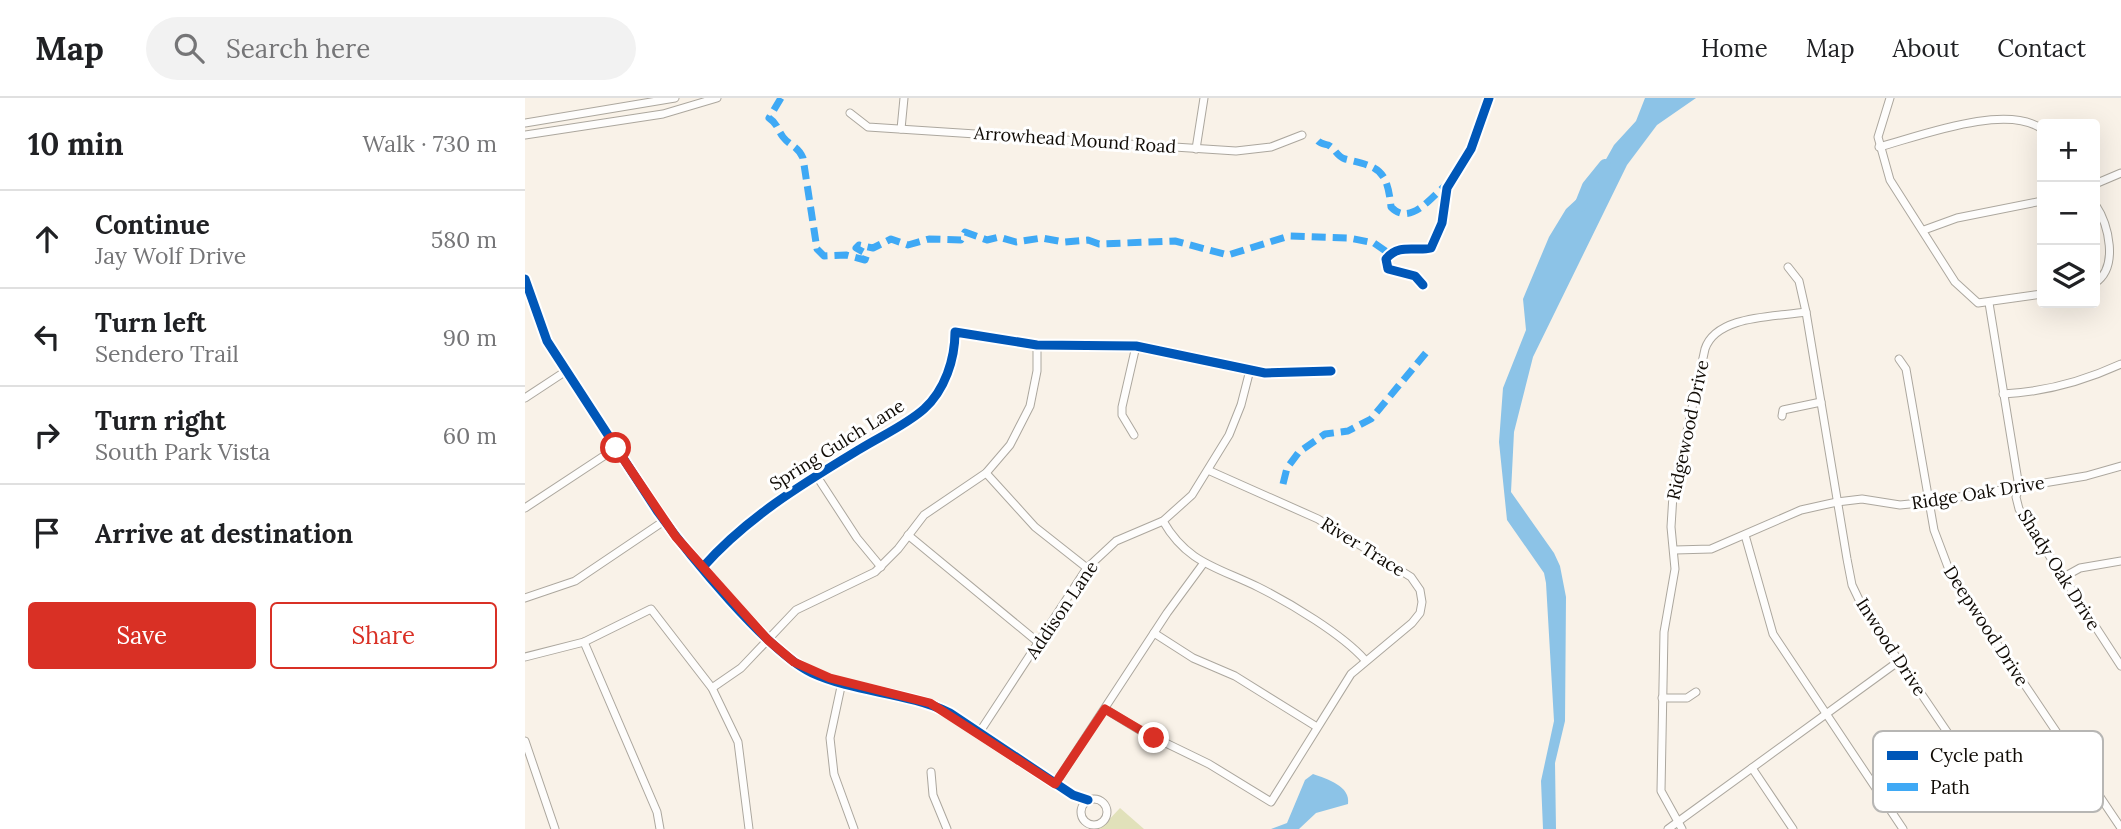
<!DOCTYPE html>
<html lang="en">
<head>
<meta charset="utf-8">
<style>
  :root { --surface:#fff; --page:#f2f2f2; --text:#202124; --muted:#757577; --line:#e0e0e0; --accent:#d93025 }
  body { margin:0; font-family:Lora,serif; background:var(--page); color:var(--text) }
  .controls { position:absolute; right:21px; top:21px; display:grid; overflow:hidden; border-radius:7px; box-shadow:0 7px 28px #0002 }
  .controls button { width:63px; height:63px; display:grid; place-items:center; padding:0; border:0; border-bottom:2px solid var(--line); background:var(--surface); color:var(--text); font:35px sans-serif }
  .stop { position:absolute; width:21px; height:21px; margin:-16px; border:5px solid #d93025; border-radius:50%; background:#fff }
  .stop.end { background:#d93025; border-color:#fff; box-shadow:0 2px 7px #0008 }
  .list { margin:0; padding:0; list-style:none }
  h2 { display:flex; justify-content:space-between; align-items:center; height:91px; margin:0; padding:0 28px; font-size:30px }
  h2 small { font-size:23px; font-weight:400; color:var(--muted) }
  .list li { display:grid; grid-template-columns:46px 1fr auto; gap:21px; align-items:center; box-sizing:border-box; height:98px; padding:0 28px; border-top:2px solid var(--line) }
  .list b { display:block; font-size:26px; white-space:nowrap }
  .list p { margin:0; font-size:23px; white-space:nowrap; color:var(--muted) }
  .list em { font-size:23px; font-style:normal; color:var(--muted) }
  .actions { display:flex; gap:14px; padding:21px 28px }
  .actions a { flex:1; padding:16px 0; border:2px solid var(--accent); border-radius:7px; text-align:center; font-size:24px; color:var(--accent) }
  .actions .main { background:var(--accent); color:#fff }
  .icon { flex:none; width:38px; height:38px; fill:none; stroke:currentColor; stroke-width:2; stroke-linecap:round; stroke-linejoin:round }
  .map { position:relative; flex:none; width:1596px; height:731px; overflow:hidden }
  header { display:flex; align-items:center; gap:42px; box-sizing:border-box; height:98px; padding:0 35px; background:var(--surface); border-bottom:2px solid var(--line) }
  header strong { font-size:33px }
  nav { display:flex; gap:38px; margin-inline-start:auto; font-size:24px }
  .search { width:490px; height:63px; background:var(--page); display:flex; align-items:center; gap:18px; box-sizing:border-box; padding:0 24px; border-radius:38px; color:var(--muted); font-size:26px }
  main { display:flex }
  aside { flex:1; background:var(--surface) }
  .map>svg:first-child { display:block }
  .green { fill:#e1e1ba }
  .water { fill:#8cc3e7 }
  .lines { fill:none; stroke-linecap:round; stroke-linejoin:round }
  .river { stroke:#8cc3e7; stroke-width:12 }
  .minor-casing { stroke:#aca79e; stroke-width:9 }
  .minor { stroke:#fefdfc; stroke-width:7 }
  .quiet { stroke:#3fa9f5; stroke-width:7; stroke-dasharray:14 7; stroke-linecap:butt }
  .cycleway-casing { stroke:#fff; stroke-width:13 }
  .cycleway { stroke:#0057b8; stroke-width:9 }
  .route { stroke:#d93025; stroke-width:9 }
  .labels { text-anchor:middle; stroke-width:6; stroke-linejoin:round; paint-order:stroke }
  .street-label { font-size:18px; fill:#100b05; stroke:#fff }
  .key { fill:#fff; stroke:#b7b6b4; stroke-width:2 }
  .key-label { font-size:19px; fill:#100b05 }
</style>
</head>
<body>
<header>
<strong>Map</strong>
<div class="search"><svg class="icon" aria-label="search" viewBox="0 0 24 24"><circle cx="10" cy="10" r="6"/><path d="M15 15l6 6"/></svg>Search here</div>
<nav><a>Home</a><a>Map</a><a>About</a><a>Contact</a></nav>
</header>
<main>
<aside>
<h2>10 min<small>Walk · 730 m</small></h2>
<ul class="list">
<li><svg class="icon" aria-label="ahead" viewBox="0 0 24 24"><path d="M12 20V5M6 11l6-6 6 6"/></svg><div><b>Continue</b><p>Jay Wolf Drive</p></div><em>580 m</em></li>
<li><svg class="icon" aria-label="left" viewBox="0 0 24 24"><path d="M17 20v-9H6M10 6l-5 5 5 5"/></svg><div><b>Turn left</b><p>Sendero Trail</p></div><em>90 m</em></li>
<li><svg class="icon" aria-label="right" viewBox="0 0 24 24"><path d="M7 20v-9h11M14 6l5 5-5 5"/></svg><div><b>Turn right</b><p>South Park Vista</p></div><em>60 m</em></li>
<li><svg class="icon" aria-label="arrive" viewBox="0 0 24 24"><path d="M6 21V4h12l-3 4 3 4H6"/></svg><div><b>Arrive at destination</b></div></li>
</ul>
<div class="actions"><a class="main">Save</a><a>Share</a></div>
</aside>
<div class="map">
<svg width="1596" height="731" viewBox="0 0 1596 731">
  <rect width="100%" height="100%" fill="#f9f2e8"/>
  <!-- green -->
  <path class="green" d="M595 710 619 731H568L580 726Z"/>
  <!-- water -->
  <g class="water">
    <path d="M1120 0H1171L1132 27 1102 67 1008 259 989 334 986 394 1029 455 1035 468 1041 499 1040 623 1030 665 1031 731H1018L1016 683 1029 623 1021 485 1019 475 982 422 974 344 978 290 1001 232 998 201 1024 139 1041 111 1066 88 1089 47 1111 23Z"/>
    <path d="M788 676C802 681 826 688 823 706L791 715 774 731H746L762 725 780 682Z"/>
  </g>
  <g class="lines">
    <!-- river -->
    <path class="river" d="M1055 108 1063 88 1080 67"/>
    <!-- minor casing -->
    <g class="minor-casing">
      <g id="minor">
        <path d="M1365 0 1353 39 1365 82 1430 184 1453 205 1517 196"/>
        <path d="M325 15 343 29 711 53 746 49 777 37"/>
        <path d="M0 25 150 0"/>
        <path d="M376 31 379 0"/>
        <path d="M0 37 138 16 192 0"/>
        <path d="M1354 49C1395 38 1481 5 1517 31"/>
        <path d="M671 51 679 0"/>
        <path d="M1570 86 1596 75"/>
        <path d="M1570 106C1584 127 1594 169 1570 185"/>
        <path d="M1399 132 1432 120 1517 103"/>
        <path d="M1263 169 1274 183 1281 214 1322 461 1327 487 1338 510 1450 675C1481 709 1524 701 1561 679"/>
        <path d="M0 181 22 243 133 414C163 456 243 554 287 575 331 595 382 594 425 615L548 697 563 702"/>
        <path d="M1464 205 1494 389 1491 399 1494 411 1596 568"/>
        <path d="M1374 261 1381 271 1409 432 1426 477 1596 730"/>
        <path d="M1478 296C1519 294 1559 283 1596 266"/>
        <path d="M0 300 41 273"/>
        <path d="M1257 318 1258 312 1296 304"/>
        <path d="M609 337 597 317V309L611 248"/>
        <path d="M461 375 510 429 562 470"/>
        <path d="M291 377 332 440 356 469"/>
        <path d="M0 410 91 350"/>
        <path d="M638 423C662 465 692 469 733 489 765 505 817 536 840 562"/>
        <path d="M383 437 514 545"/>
        <path d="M1220 437 1248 536 1378 731"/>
        <path d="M1150 452 1186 451 1276 412 1312 404 1337 401 1375 407 1404 404 1561 378 1596 368"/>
        <path d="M178 469C222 419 279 385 335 351 356 338 381 327 399 311 420 292 430 261 430 234L512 247 611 248 740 275 806 273"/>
        <path d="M1537 480 1555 470 1596 463"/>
        <path d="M0 500 50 483 139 423"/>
        <path d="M629 535 668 560 710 578 792 629"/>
        <path d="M59 544 132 714 135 731"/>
        <path d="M0 559 59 544 126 511 187 590 213 644 224 731"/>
        <path d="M317 584 305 640 309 676 329 731"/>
        <path d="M187 590 216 570 271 512 350 474 373 451 399 417 461 375 485 347 505 308 512 273V247"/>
        <path d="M1137 600H1162L1171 594"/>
        <path d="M580 611 616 633 684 666 746 704 826 576 887 525 895 515 897 504 895 492 886 479 793 421 685 373"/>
        <path d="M454 635 562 470 591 443 638 423 667 397 704 337 716 307 725 272"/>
        <path d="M0 643 30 731"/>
        <path d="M1227 670 1268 731"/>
        <path d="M406 674 408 697 422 731"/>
        <path d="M530 686 642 515 678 466"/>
        <circle cx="569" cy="714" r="13"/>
        <path d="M1143 731 1374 563"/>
        <path d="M1157 731 1136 693 1139 534 1150 471 1146 429 1148 397 1180 251C1191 217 1250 219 1281 214"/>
      </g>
    </g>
    <!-- minor -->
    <use href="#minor" class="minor"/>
    <!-- quiet -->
    <g class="quiet">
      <path d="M256 0 244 20C253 26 252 31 258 39 265 48 273 48 278 60L292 151 299 158 321 157 340 162 342 156 331 150 334 147 348 150 366 141 383 147 404 141 436 142 440 134 462 142 474 139 491 144 517 140 539 144 563 142 574 146 650 143 703 157 764 138 824 140 849 145 865 156"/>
      <path d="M793 43C796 46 800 46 803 47 810 50 812 59 820 61 854 69 862 71 866 109 885 129 906 99 920 88"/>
      <path d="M758 386 762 370 774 354 800 336 823 333 846 321 905 250"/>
    </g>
    <!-- cycleway casing -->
    <g class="cycleway-casing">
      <g id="cycleway">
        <path d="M0 181 22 243 133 414C163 456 243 554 287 575 331 595 382 594 425 615L548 697 563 702"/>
        <path d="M898 187 890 178 863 171 861 161C874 145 891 154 906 150L917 125 922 90 946 51 964 0"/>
        <path d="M178 469C222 419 279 385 335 351 356 338 381 327 399 311 420 292 430 261 430 234L512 247 611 248 740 275 806 273"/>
      </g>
    </g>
    <!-- cycleway -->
    <use href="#cycleway" class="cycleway"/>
  </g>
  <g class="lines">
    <!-- route -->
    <path class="route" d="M91 350 151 439 243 542 269 564 305 580 405 605 530 686 580 611 629 640"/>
  </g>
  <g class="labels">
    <!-- street labels -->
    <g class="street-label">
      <text transform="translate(550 42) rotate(4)" y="6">Arrowhead Mound Road</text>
      <text transform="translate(1163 332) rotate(-78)" y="6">Ridgewood Drive</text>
      <text transform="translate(312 347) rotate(-32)" y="6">Spring Gulch Lane</text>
      <text transform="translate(1453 395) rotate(-9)" y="6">Ridge Oak Drive</text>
      <text transform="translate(838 449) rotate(32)" y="6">River Trace</text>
      <text transform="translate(1534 472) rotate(58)" y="6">Shady Oak Drive</text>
      <text transform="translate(537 512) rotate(-56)" y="6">Addison Lane</text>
      <text transform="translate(1461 528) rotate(57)" y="6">Deepwood Drive</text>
      <text transform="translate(1366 549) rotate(57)" y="6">Inwood Drive</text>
    </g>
  </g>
  <!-- legend -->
  <rect x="1348" y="633" width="230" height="81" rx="10" class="key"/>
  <rect x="1362" y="653" width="31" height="9" fill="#0057b8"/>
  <rect x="1362" y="685" width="31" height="8" fill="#3fa9f5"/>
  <g class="key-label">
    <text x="1405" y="664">Cycle path</text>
    <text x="1405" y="696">Path</text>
  </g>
</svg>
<div class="controls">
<button>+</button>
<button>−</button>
<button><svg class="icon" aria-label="layers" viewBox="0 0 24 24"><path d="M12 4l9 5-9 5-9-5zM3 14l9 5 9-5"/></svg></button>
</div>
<div class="stop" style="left:91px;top:350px"></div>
<div class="stop end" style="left:629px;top:640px"></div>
</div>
</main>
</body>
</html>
